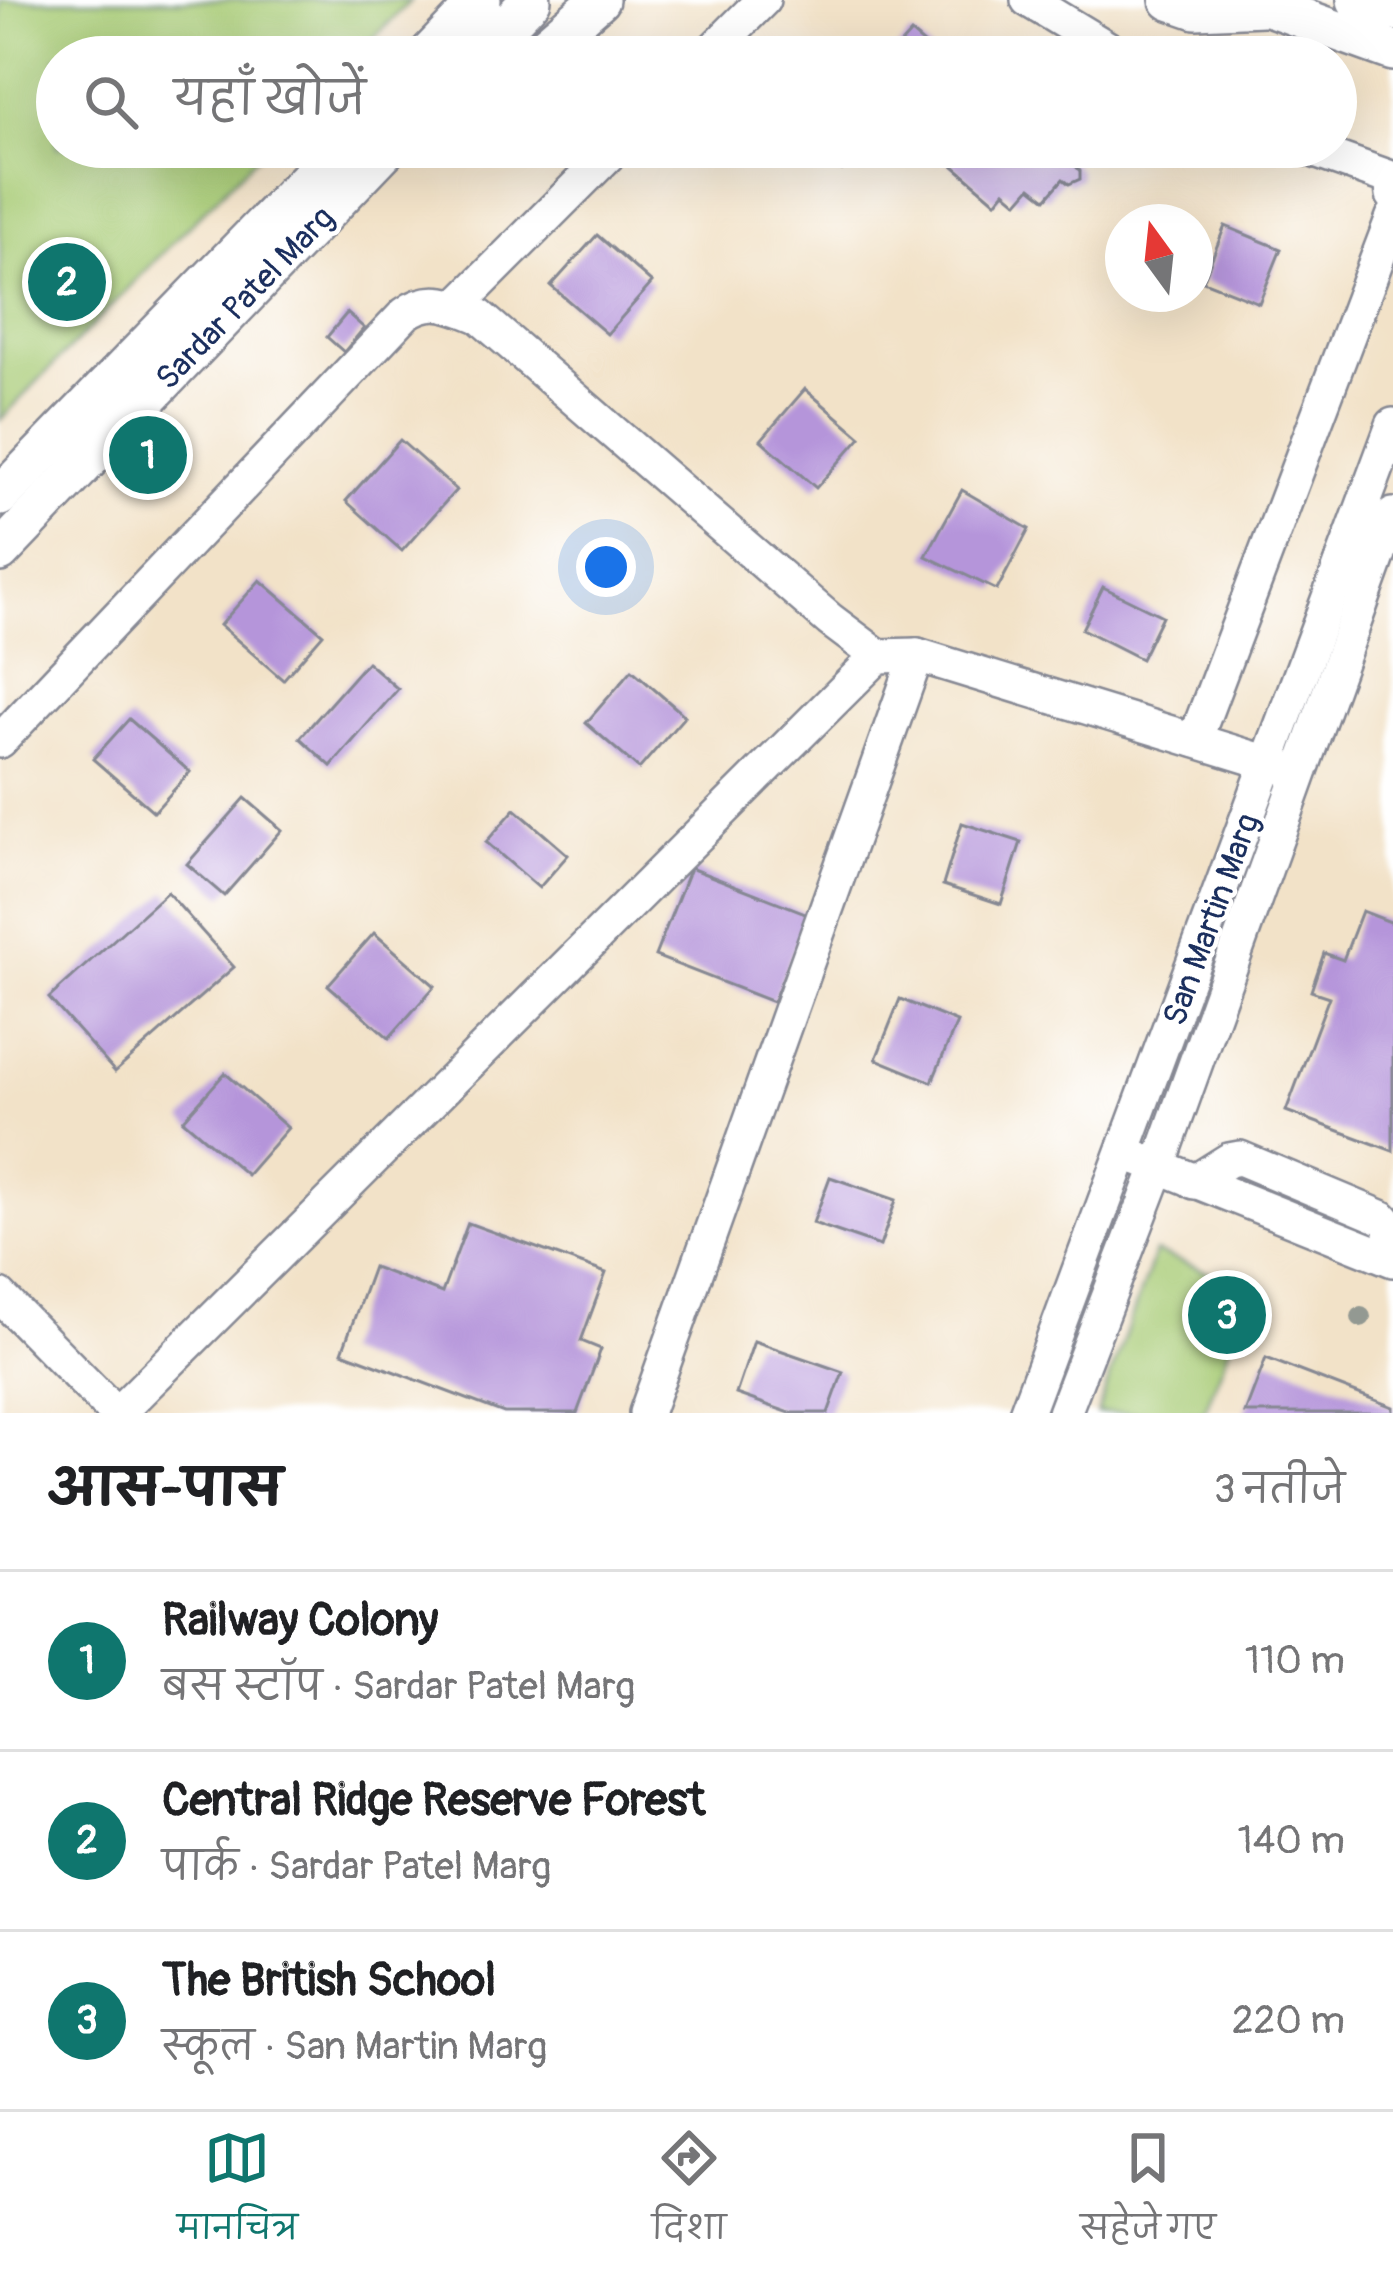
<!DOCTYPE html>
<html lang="hi">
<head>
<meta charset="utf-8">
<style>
  :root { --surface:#fff; --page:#f2f2f2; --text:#202124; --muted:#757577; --line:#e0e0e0; --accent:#0f766e }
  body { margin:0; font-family:Pangolin,"Playpen Sans Deva",sans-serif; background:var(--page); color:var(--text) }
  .compass { position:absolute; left:1105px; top:204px; width:108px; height:108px; border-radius:50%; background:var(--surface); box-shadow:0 12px 48px #0002; rotate:345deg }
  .you { position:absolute; left:606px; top:567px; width:42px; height:42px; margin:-30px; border:9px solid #fff; border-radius:50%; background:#1a73e8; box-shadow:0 0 0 18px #1a73e833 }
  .badge { display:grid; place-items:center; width:78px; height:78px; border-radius:50%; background:var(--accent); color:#fff; font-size:39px; font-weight:700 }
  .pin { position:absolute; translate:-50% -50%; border:6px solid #fff; box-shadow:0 3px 12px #0006 }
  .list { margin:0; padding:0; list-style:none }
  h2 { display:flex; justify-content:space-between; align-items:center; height:156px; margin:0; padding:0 48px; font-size:51px }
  h2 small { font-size:39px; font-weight:400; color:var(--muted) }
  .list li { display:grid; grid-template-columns:78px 1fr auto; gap:36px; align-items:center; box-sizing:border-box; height:180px; padding:0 48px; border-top:3px solid var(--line) }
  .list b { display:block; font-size:45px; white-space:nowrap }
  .list p { margin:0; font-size:39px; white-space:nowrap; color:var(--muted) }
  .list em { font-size:39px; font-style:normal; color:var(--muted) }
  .icon { flex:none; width:66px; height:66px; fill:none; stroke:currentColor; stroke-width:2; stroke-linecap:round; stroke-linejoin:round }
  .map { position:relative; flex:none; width:1393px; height:1413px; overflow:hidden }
  .search { position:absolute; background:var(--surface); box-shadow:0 12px 48px #0002; left:36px; right:36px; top:36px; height:132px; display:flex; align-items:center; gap:30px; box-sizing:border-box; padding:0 42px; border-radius:66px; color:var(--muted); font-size:45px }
  .sheet { height:696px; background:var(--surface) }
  nav { display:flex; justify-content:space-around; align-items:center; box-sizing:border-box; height:168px; border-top:3px solid var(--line); background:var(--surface); font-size:33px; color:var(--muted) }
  nav a { display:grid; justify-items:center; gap:6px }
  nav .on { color:var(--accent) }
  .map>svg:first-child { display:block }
  .green { fill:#a7cb75; stroke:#617d6a; stroke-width:3 }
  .building { fill:#b595da }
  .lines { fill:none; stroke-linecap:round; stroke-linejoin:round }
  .minor-casing { stroke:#868893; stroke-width:38 }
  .major-casing { stroke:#868893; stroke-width:44 }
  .minor { stroke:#fff; stroke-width:33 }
  .major { stroke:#fff; stroke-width:39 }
  .tree { fill:#939992 }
  .labels { text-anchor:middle; stroke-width:9; stroke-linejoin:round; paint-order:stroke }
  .street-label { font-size:33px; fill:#1b2f5e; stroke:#fff }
</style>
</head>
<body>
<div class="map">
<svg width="1393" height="1413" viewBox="0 0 1393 1413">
  <rect width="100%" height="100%" fill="#fff"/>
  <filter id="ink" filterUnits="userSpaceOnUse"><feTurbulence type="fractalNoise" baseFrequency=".00833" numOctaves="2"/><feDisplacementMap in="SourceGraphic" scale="24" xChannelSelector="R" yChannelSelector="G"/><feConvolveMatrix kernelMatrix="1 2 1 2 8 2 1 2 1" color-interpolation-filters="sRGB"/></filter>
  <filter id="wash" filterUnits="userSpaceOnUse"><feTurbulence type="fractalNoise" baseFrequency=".004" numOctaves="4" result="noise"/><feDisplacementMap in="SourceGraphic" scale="48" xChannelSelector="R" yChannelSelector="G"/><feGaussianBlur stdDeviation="2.7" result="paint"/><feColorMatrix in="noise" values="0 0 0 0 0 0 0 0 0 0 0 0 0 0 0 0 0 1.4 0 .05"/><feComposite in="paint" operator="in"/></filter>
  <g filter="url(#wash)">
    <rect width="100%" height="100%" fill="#f2e2c8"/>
    <!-- green -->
    <g class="green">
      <path d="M0 0H411L355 57H57V147H266L0 420Z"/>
      <path d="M1155 1252 1252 1289 1204 1413H1097Z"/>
    </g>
    <g id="blocks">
      <!-- building -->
      <g class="building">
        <path d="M911 33 939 57H889Z"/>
        <path d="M816 147H879L866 161 857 153 842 170Z"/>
        <path d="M946 147H1082L1073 163 1080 171V179L1069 184 1063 179 1046 199 1031 187 1018 202 1005 191 996 202 940 154Z"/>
        <path d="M1225 226 1281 249 1259 303 1203 281Z"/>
        <path d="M597 235 652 283 607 334 551 286Z"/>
        <path d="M347 313 364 328 344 352 327 337Z"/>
        <path d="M805 389 861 437 816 488 761 440Z"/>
        <path d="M400 440 456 490 402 551 346 501Z"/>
        <path d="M962 490 1029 529 997 590 926 556Z"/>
        <path d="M260 580 323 634 283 680 220 625Z"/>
        <path d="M1103 587 1162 616 1141 659 1082 629Z"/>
        <path d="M367 662 398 689 331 766 300 738Z"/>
        <path d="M632 670 685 716 639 769 586 723Z"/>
        <path d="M129 719 190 772 154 812 93 759Z"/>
        <path d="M245 798 282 830 224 896 187 864Z"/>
        <path d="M515 809 568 855 539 888 486 842Z"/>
        <path d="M962 823 1021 842 1001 904 943 885Z"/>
        <path d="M690 868 808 914 773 1002 655 956Z"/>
        <path d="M167 892 234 967 115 1072 49 998Z"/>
        <path d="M1362 911 1393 923V1151L1286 1111 1329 997 1311 991 1324 953 1343 960Z"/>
        <path d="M374 933 435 986 389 1038 328 985Z"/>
        <path d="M900 999 957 1022 932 1082 876 1059Z"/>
        <path d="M225 1073 288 1128 247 1175 183 1120Z"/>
        <path d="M830 1177 896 1200 880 1246 813 1223Z"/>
        <path d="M468 1223 606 1273 581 1341 601 1349 577 1413H504L342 1352 373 1267 442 1293Z"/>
        <path d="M754 1341 843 1372 828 1413H790L736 1394Z"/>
        <path d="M1266 1358 1393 1407V1413H1245Z"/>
      </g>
    </g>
  </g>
  <g filter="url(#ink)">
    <use href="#blocks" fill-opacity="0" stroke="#868893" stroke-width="3"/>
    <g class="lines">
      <!-- minor casing -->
      <g class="minor-casing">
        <g id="minor">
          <path d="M1028 0 1122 57"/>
          <path d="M706 57 763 0"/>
          <path d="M1304 147 1391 178 1393 195"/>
          <path d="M456 307 616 147"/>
          <path d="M1195 740 1393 217"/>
          <path d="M0 741 405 314C431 295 451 305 479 316L830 620 878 656"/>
          <path d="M1138 1158 1393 1260"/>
          <path d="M1194 1182 1229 1160 1240 1158 1383 1218 1390 1226 1393 1245"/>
          <path d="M0 1296 115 1413"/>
          <path d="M118 1413 878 656 917 655 1298 772"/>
          <path d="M646 1413 917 655"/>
          <path d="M1026 1413 1393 425"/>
          <path d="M1064 1413 1158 1168 1393 515"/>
        </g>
      </g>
      <!-- major casing -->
      <g class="major-casing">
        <g id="major">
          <path d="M1170 0 1196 9 1263 6"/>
          <path d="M1252 0 1393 51"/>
          <path d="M1357 0 1393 11"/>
          <path d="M426 57 481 0"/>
          <path d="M476 57 531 0"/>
          <path d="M533 57 599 0"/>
          <path d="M0 496 339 147"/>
          <path d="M0 552 388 147"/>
        </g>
      </g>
      <!-- minor -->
      <use href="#minor" class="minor"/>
      <!-- major -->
      <use href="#major" class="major"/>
    </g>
    <!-- trees -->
    <circle class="tree" cx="1361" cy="1317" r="10"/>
  </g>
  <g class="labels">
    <!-- street labels -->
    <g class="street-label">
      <text transform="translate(244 297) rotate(-46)" y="12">Sardar Patel Marg</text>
      <text transform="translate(1210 919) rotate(-70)" y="12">San Martin Marg</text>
    </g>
  </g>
</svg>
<svg class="compass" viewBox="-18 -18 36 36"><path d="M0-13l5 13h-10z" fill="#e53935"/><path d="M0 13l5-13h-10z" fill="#757577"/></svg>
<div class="you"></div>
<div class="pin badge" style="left:148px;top:455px">1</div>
<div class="pin badge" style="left:67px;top:282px">2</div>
<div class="pin badge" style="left:1227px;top:1315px">3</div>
<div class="search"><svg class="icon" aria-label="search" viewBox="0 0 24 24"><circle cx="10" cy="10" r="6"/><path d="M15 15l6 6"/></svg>यहाँ खोजें</div>
</div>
<section class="sheet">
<h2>आस-पास<small>3 नतीजे</small></h2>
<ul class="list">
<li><span class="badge">1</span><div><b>Railway Colony</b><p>बस स्टॉप · Sardar Patel Marg</p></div><em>110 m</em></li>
<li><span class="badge">2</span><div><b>Central Ridge Reserve Forest</b><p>पार्क · Sardar Patel Marg</p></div><em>140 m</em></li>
<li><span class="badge">3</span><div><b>The British School</b><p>स्कूल · San Martin Marg</p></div><em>220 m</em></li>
</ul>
</section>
<nav>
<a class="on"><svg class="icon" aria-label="map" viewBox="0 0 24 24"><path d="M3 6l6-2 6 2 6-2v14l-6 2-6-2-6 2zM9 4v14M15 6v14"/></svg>मानचित्र</a>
<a><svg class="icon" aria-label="directions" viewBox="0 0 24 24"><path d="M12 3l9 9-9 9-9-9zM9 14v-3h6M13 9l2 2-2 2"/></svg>दिशा</a>
<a><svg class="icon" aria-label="saved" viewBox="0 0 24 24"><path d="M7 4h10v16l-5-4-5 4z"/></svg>सहेजे गए</a>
</nav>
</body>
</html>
